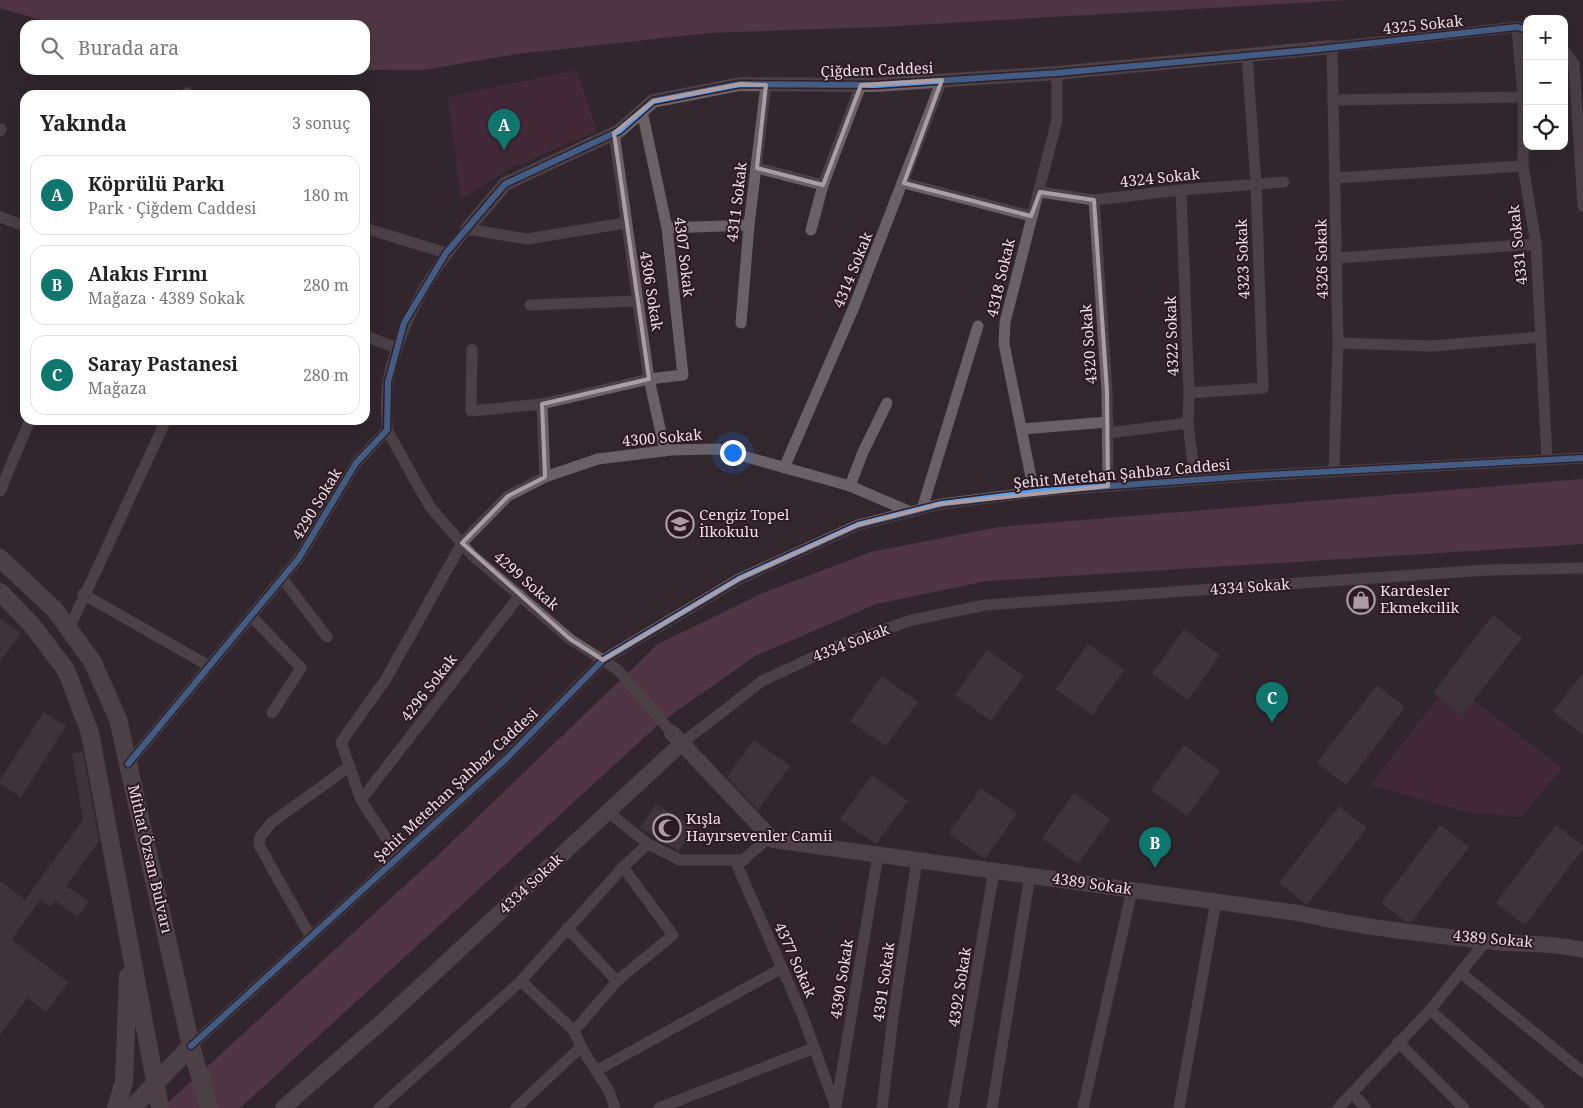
<!DOCTYPE html>
<html lang="tr">
<head>
<meta charset="utf-8">
<style>
  :root { --surface:#fff; --page:#f6f6f6; --text:#222; --muted:#767676; --line:#e0e0e0; --accent:#0f766e }
  body { margin:0; font-family:"Noto Serif",serif; background:var(--page); color:var(--text) }
  .controls { position:absolute; right:15px; top:15px; display:grid; overflow:hidden; border-radius:10px; box-shadow:0 5px 20px #0002 }
  .controls button { width:45px; height:45px; display:grid; place-items:center; padding:0; border:0; border-bottom:1px solid var(--line); background:var(--surface); color:var(--text); font:25px sans-serif }
  .you { position:absolute; left:732px; top:452px; width:18px; height:18px; margin:-12px; border:4px solid #fff; border-radius:50%; background:#1a73e8; box-shadow:0 0 0 8px #1a73e833 }
  .badge { display:grid; place-items:center; width:32px; height:32px; border-radius:50%; background:var(--accent); color:#fff; font-size:16px; font-weight:700 }
  .pin { position:absolute; translate:-50% -41px; filter:drop-shadow(0 1px 2px #0008) }
  .pin::after { content:''; position:absolute; top:26px; width:18px; height:15px; background:inherit; clip-path:polygon(0 0,100% 0,50% 100%) }
  .list { margin:0; padding:0; list-style:none }
  h2 { display:flex; justify-content:space-between; align-items:center; height:65px; margin:0; padding:0 20px; font-size:21px }
  h2 small { font-size:16px; font-weight:400; color:var(--muted) }
  .list li { display:grid; grid-template-columns:32px 1fr auto; gap:15px; align-items:center; box-sizing:border-box; height:80px; margin:0 10px 10px; padding:0 10px; border:1px solid var(--line); border-radius:15px }
  .list b { display:block; font-size:19px; white-space:nowrap }
  .list p { margin:0; font-size:16px; white-space:nowrap; color:var(--muted) }
  .list em { font-size:16px; font-style:normal; color:var(--muted) }
  .icon { flex:none; width:28px; height:28px; fill:none; stroke:currentColor; stroke-width:2; stroke-linecap:round; stroke-linejoin:round }
  .map { position:relative; flex:none; width:1583px; height:1108px; overflow:hidden }
  .search { position:absolute; background:var(--surface); box-shadow:0 5px 20px #0002; left:20px; top:20px; width:350px; height:55px; display:flex; align-items:center; gap:12px; box-sizing:border-box; padding:0 18px; border-radius:15px; color:var(--muted); font-size:19px }
  .panel { position:absolute; background:var(--surface); box-shadow:0 5px 20px #0002; left:20px; top:90px; width:350px; height:335px; border-radius:15px }
  .map>svg:first-child { display:block }
  .green { fill:#552d43 }
  .water { fill:#774a63 }
  .building { fill:#4c4348 }
  .lines { fill:none; stroke-linecap:round; stroke-linejoin:round }
  .minor { stroke:#696165; stroke-width:11 }
  .tertiary { stroke:#696165; stroke-width:14 }
  .secondary { stroke:#6e6268; stroke-width:16 }
  .primary { stroke:#6d6167; stroke-width:18 }
  .cycleway-casing { stroke:#2c1923; stroke-width:9 }
  .cycleway { stroke:#5a9eea; stroke-width:6 }
  .marked { fill:none; stroke:#aa9ea4; stroke-width:4; stroke-linejoin:round }
  .labels { text-anchor:middle; stroke-width:4; stroke-linejoin:round; paint-order:stroke }
  .street-label { font-size:15px; fill:#ebdee4; stroke:#2c1923 }
  .poi-label { font-size:15px; fill:#ebdee4; stroke:#2c1923; text-anchor:start }
</style>
</head>
<body>
<div class="map">
<svg width="1583" height="1108" viewBox="0 0 1583 1108">
  <rect width="100%" height="100%" fill="#32272d"/>
  <!-- green -->
  <g class="green">
    <path d="M577 70 597 131 509 169 461 199 448 97Z"/>
    <path d="M1450 682 1562 768 1521 817 1467 812 1371 785Z"/>
  </g>
  <!-- water -->
  <g class="water">
    <path d="M0 0H1349L878 27 709 33 516 54 423 70H310H365V25H59L0 8Z"/>
    <path d="M1583 479V544L986 581 876 604 755 656 660 723 240 1108H162L435 858 658 644 763 593 871 552 999 527Z"/>
  </g>
  <!-- building -->
  <g class="building">
    <path d="M1493 615 1522 638 1462 715 1433 693Z"/>
    <path d="M0 618 21 634 0 661Z"/>
    <path d="M1184 629 1220 655 1188 700 1152 674Z"/>
    <path d="M1088 644 1124 670 1092 715 1056 689Z"/>
    <path d="M987 650 1024 676 991 721 955 695Z"/>
    <path d="M1583 673V735L1553 712Z"/>
    <path d="M882 676 918 702 886 746 850 721Z"/>
    <path d="M1377 685 1405 707 1346 785 1317 763Z"/>
    <path d="M44 712 66 726 21 797 0 784V780Z"/>
    <path d="M754 740 790 766 758 810 727 777Z"/>
    <path d="M1184 745 1220 771 1187 816 1151 790Z"/>
    <path d="M83 751 99 841 66 886 89 901 78 917 55 901 50 907 41 899 11 940 68 982 46 1012 27 998 0 1035V881L25 900 83 820 72 754Z"/>
    <path d="M872 775 908 801 876 844 840 819Z"/>
    <path d="M981 788 1017 814 985 859 949 833Z"/>
    <path d="M1074 793 1110 819 1078 864 1042 838Z"/>
    <path d="M656 804 694 828 679 851 640 828Z"/>
    <path d="M1339 806 1367 828 1307 905 1279 883Z"/>
    <path d="M1440 825 1469 847 1411 922H1406L1381 903Z"/>
    <path d="M1556 825 1583 846V849L1525 925 1496 903Z"/>
  </g>
  <g class="lines">
    <!-- minor -->
    <g class="minor">
      <path d="M1517 27 1523 97V166L1536 244 1547 460"/>
      <path d="M1564 50 1574 64 1583 206"/>
      <path d="M187 93 188 95"/>
      <path d="M1333 100 1523 97"/>
      <path d="M0 131 1 129"/>
      <path d="M614 133 649 379 665 451"/>
      <path d="M757 168 823 185"/>
      <path d="M1334 178 1523 166"/>
      <path d="M904 183 1031 216"/>
      <path d="M1181 190 1189 393 1188 423 1195 480"/>
      <path d="M1040 192 1094 200 1181 190 1284 182"/>
      <path d="M1094 200 1107 391 1108 486"/>
      <path d="M0 217 25 226"/>
      <path d="M365 228 446 253"/>
      <path d="M667 228 749 225"/>
      <path d="M811 230 823 185 861 85"/>
      <path d="M1337 258 1536 244"/>
      <path d="M530 305 637 301"/>
      <path d="M741 323 749 225 766 85"/>
      <path d="M365 336 397 348"/>
      <path d="M1338 343 1431 346 1541 337"/>
      <path d="M472 349 471 411 542 404 649 379 683 375 667 228 642 111"/>
      <path d="M1189 393 1263 388 1256 184 1247 55"/>
      <path d="M542 404 545 477"/>
      <path d="M1022 429 1108 422"/>
      <path d="M387 430 430 507 472 555 570 639 618 670 672 733"/>
      <path d="M1108 433 1188 423"/>
      <path d="M784 468 854 307 942 80"/>
      <path d="M1334 471 1338 343 1332 47 1517 27 1527 30"/>
      <path d="M850 486 863 452 887 403"/>
      <path d="M0 491 30 420"/>
      <path d="M1034 492 1004 344 1005 322 1057 120V73"/>
      <path d="M922 509 978 326"/>
      <path d="M282 578 327 637"/>
      <path d="M83 594 209 666"/>
      <path d="M251 616 301 668 272 713"/>
      <path d="M69 629 166 420"/>
      <path d="M682 743 762 681 839 645 912 620 985 605 1487 570 1583 568"/>
      <path d="M128 764 299 558 356 463 387 430C387 414 385 396 388 381 400 323 429 273 467 229L527 239 625 223"/>
      <path d="M361 800 520 595"/>
      <path d="M608 812 648 844 680 860H744"/>
      <path d="M770 837 737 865 802 1014 836 1108"/>
      <path d="M398 856 361 800 341 742 386 679 462 543 508 496 545 477 598 459 671 450 718 449 850 486 911 512"/>
      <path d="M567 928 617 981"/>
      <path d="M310 936 259 845 260 837 271 823 350 766"/>
      <path d="M1461 973 1583 1072"/>
      <path d="M521 981 574 1031 581 1047 609 1091 615 1108"/>
      <path d="M1430 1010 1539 1108"/>
      <path d="M574 1031 617 981 673 935 623 867"/>
      <path d="M1398 1042 1464 1108"/>
      <path d="M191 1046 506 759 603 660 739 579 858 525 941 504 1043 491 1249 476 1583 458"/>
      <path d="M596 1071 782 968"/>
      <path d="M1352 1093 1366 1108"/>
      <path d="M836 1107 878 855"/>
      <path d="M379 1108 521 981 623 867 648 844"/>
      <path d="M516 1108 581 1047"/>
      <path d="M659 1108 814 1048"/>
      <path d="M882 1108 893 1017 917 860"/>
      <path d="M953 1108 994 871"/>
      <path d="M992 1108 1030 875"/>
      <path d="M1083 1108 1132 890"/>
      <path d="M1179 1108 1216 901"/>
      <path d="M1338 1108 1430 1010 1486 941"/>
    </g>
    <!-- tertiary -->
    <path class="tertiary" d="M467 229 505 184 619 131 653 101 740 84 875 85 1057 73 1332 47"/>
    <!-- secondary -->
    <g class="secondary">
      <path d="M672 733 773 840 1298 913C1359 927 1422 934 1484 941 1517 945 1550 942 1583 950"/>
      <path d="M283 1108 385 1019 682 743"/>
    </g>
    <!-- primary -->
    <g class="primary">
      <path d="M0 558 55 610 92 661 118 719 191 1046 209 1108"/>
      <path d="M0 592 31 624 66 670 90 733 160 1108"/>
      <path d="M116 1108 124 1082 128 976"/>
      <path d="M132 1108 191 1046"/>
    </g>
    <!-- cycleway casing -->
    <g class="cycleway-casing">
      <g id="cycleway">
        <path d="M128 764 299 558 356 463 387 430 388 382 404 323 446 253 505 184 619 131 653 101 740 84 875 85 1057 73 1310 50 1517 27 1527 30"/>
        <path d="M191 1046 506 759 603 660 739 579 858 525 941 504 1043 491 1249 476 1583 458"/>
      </g>
    </g>
    <!-- cycleway -->
    <use href="#cycleway" class="cycleway"/>
  </g>
  <!-- marked area -->
  <path d="M0 0H1583V1108H0ZM942 80 904 183 1031 216 1040 192 1094 200 1107 391 1108 486 941 504 858 525 739 579 603 660 570 639 462 543 508 496 545 477 542 404 649 379 614 133 653 101 740 84 766 85 757 168 823 185 861 85Z" fill="#32272d" fill-opacity=".55" fill-rule="evenodd"/>
  <path class="marked" d="M942 80 904 183 1031 216 1040 192 1094 200 1107 391 1108 486 941 504 858 525 739 579 603 660 570 639 462 543 508 496 545 477 542 404 649 379 614 133 653 101 740 84 766 85 757 168 823 185 861 85Z"/>
  <!-- icons -->
  <defs>
    <g id="school-ring" transform="scale(1.4375)"><circle r="9.5" fill="#2c1923" stroke="#aa9ea4" stroke-width="1.5"/><path d="M0-5L7-2L0 1L-7-2ZM-4 1L0 2.5L4 1V4Q0 6-4 4Z" fill="#aa9ea4"/></g>
    <g id="shop-ring" transform="scale(1.4375)"><circle r="9.5" fill="#2c1923" stroke="#aa9ea4" stroke-width="1.5"/><path d="M-5-2.5h2.3a2.7 3.5 0 0 1 5.4 0H5L5.5 6h-11ZM-1.5-2.5h3a1.5 2.3 0 0 0-3 0Z" fill="#aa9ea4"/></g>
    <g id="mosque-ring" transform="scale(1.4375)"><circle r="9.5" fill="#2c1923" stroke="#aa9ea4" stroke-width="1.5"/><path d="M3.5-4.9A6 6 0 1 0 3.5 4.9A5 5 0 1 1 3.5-4.9Z" fill="#aa9ea4"/></g>
  </defs>
  <g fill-rule="evenodd">
    <use href="#school-ring" x="680" y="524"/>
    <use href="#shop-ring" x="1361" y="600"/>
    <use href="#mosque-ring" x="667" y="828"/>
  </g>
  <g class="labels">
    <!-- street labels -->
    <g class="street-label">
      <text transform="translate(1423 25) rotate(-6)" y="5">4325 Sokak</text>
      <text transform="translate(877 70) rotate(-2)" y="5">Çiğdem Caddesi</text>
      <text transform="translate(1160 178) rotate(-6)" y="5">4324 Sokak</text>
      <text transform="translate(737 202) rotate(-83)" y="5">4311 Sokak</text>
      <text transform="translate(1518 245) rotate(-96)" y="5">4331 Sokak</text>
      <text transform="translate(684 257) rotate(83)" y="5">4307 Sokak</text>
      <text transform="translate(1243 259) rotate(-92)" y="5">4323 Sokak</text>
      <text transform="translate(1322 259) rotate(-91)" y="5">4326 Sokak</text>
      <text transform="translate(853 270) rotate(-68)" y="5">4314 Sokak</text>
      <text transform="translate(1001 278) rotate(-77)" y="5">4318 Sokak</text>
      <text transform="translate(651 291) rotate(81)" y="5">4306 Sokak</text>
      <text transform="translate(1172 336) rotate(-92)" y="5">4322 Sokak</text>
      <text transform="translate(1089 344) rotate(-94)" y="5">4320 Sokak</text>
      <text transform="translate(662 438) rotate(-5)" y="5">4300 Sokak</text>
      <text transform="translate(1122 474) rotate(-5)" y="5">Şehit Metehan Şahbaz Caddesi</text>
      <text transform="translate(317 504) rotate(-59)" y="5">4290 Sokak</text>
      <text transform="translate(526 581) rotate(41)" y="5">4299 Sokak</text>
      <text transform="translate(1250 587) rotate(-4)" y="5">4334 Sokak</text>
      <text transform="translate(851 643) rotate(-21)" y="5">4334 Sokak</text>
      <text transform="translate(429 688) rotate(-52)" y="5">4296 Sokak</text>
      <text transform="translate(456 785) rotate(-43)" y="5">Şehit Metehan Şahbaz Caddesi</text>
      <text transform="translate(150 859) rotate(77)" y="5">Mithat Özsan Bulvarı</text>
      <text transform="translate(531 884) rotate(-43)" y="5">4334 Sokak</text>
      <text transform="translate(1092 884) rotate(8)" y="5">4389 Sokak</text>
      <text transform="translate(1493 939) rotate(5)" y="5">4389 Sokak</text>
      <text transform="translate(795 960) rotate(66)" y="5">4377 Sokak</text>
      <text transform="translate(842 979) rotate(-81)" y="5">4390 Sokak</text>
      <text transform="translate(884 982) rotate(-82)" y="5">4391 Sokak</text>
      <text transform="translate(960 987) rotate(-81)" y="5">4392 Sokak</text>
    </g>
    <!-- poi labels -->
    <g class="poi-label">
      <text x="699" y="520">Cengiz Topel<tspan x="699" dy="17">İlkokulu</tspan></text>
      <text x="1380" y="596">Kardesler<tspan x="1380" dy="17">Ekmekcilik</tspan></text>
      <text x="686" y="824">Kışla<tspan x="686" dy="17">Hayırsevenler Camii</tspan></text>
    </g>
  </g>
</svg>
<div class="controls">
<button>+</button>
<button>−</button>
<button><svg class="icon" aria-label="locate" viewBox="0 0 24 24"><circle cx="12" cy="12" r="6"/><path d="M12 2v4M12 18v4M2 12h4M18 12h4"/></svg></button>
</div>
<div class="you"></div>
<div class="pin badge" style="left:504px;top:150px">A</div>
<div class="pin badge" style="left:1155px;top:868px">B</div>
<div class="pin badge" style="left:1272px;top:723px">C</div>
<div class="search"><svg class="icon" aria-label="search" viewBox="0 0 24 24"><circle cx="10" cy="10" r="6"/><path d="M15 15l6 6"/></svg>Burada ara</div>
<section class="panel">
<h2>Yakında<small>3 sonuç</small></h2>
<ul class="list">
<li><span class="badge">A</span><div><b>Köprülü Parkı</b><p>Park · Çiğdem Caddesi</p></div><em>180 m</em></li>
<li><span class="badge">B</span><div><b>Alakıs Fırını</b><p>Mağaza · 4389 Sokak</p></div><em>280 m</em></li>
<li><span class="badge">C</span><div><b>Saray Pastanesi</b><p>Mağaza</p></div><em>280 m</em></li>
</ul>
</section>
</div>
</body>
</html>
